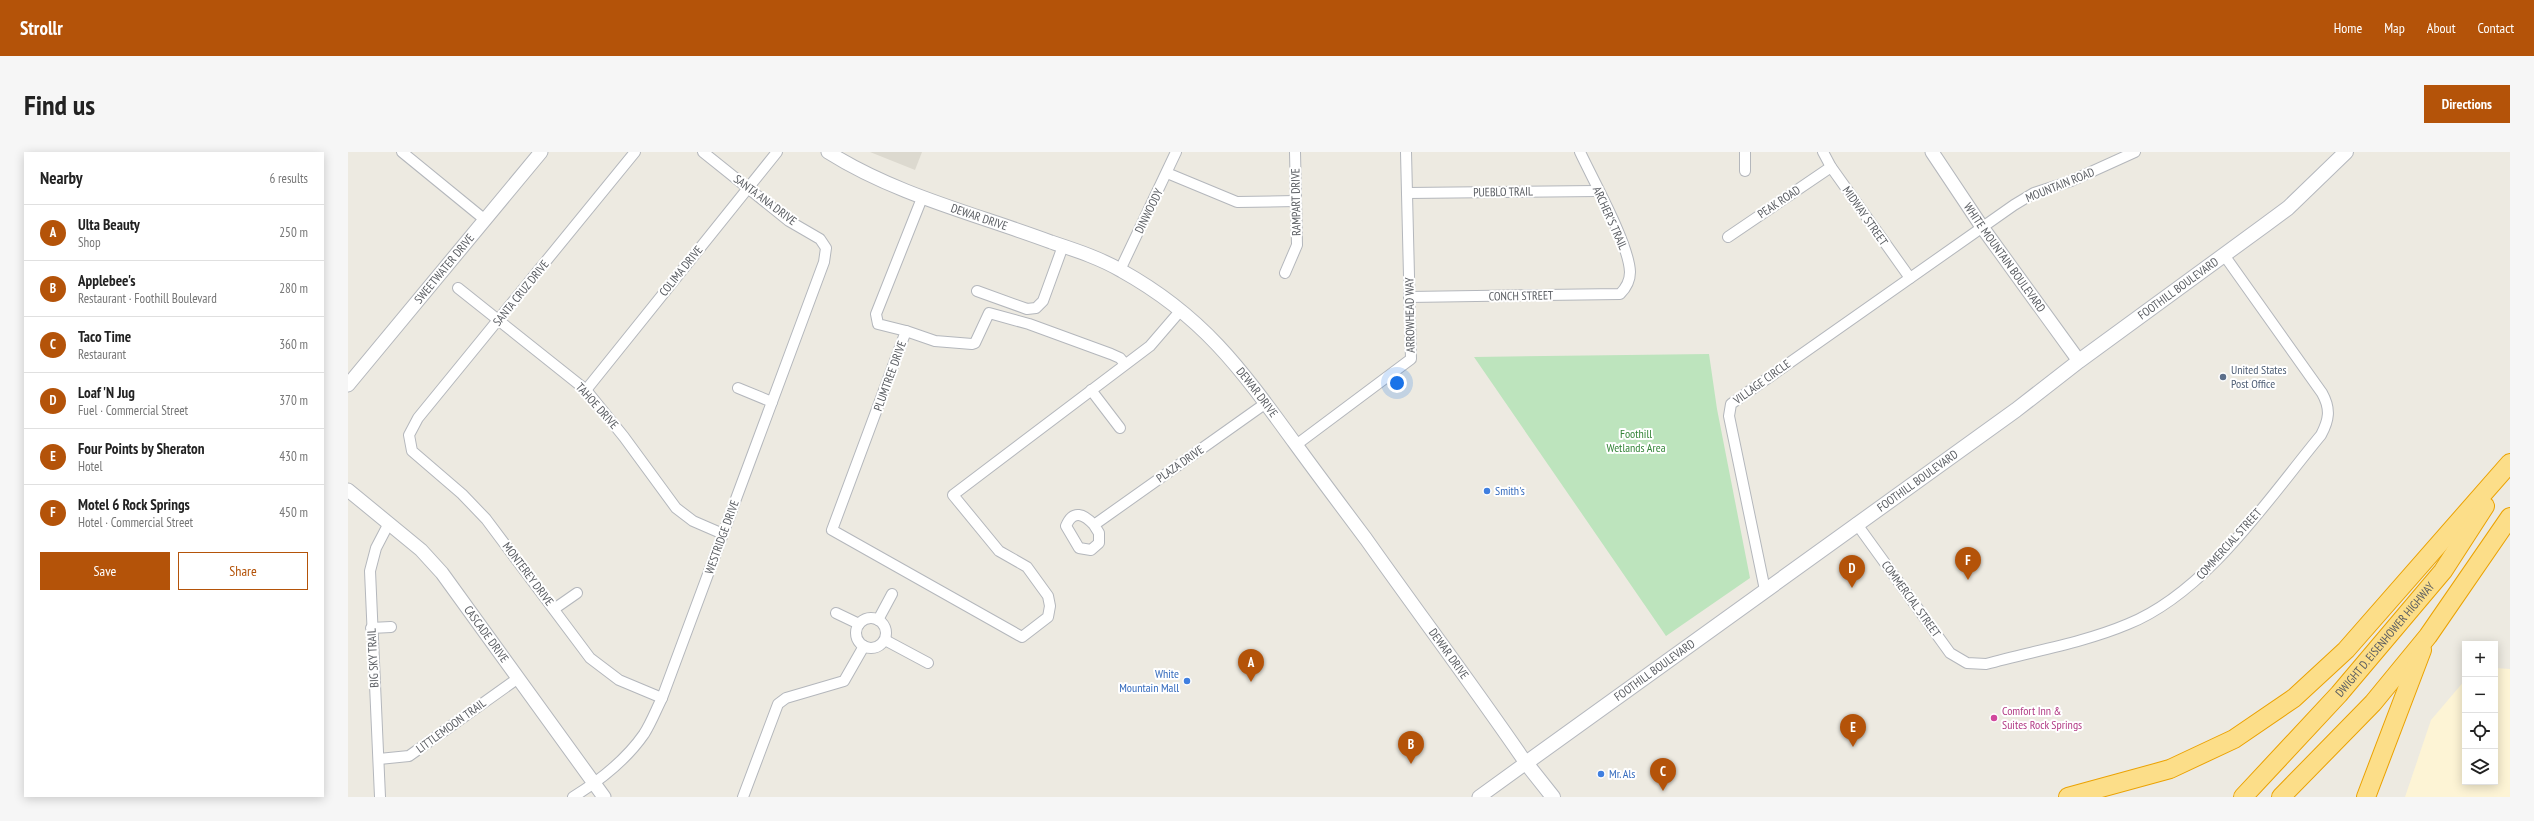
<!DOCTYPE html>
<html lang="en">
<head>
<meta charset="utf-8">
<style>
  :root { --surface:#fff; --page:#f6f6f6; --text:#222; --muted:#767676; --line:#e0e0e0; --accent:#b45309 }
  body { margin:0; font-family:"PT Sans Narrow",sans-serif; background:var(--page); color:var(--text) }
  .controls { position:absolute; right:12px; bottom:12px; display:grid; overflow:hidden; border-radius:0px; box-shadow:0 2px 10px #0003 }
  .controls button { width:36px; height:36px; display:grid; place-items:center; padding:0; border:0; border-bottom:1px solid var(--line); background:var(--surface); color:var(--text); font:20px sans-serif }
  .you { position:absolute; left:1049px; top:231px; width:14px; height:14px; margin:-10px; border:3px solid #fff; border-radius:50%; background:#1a73e8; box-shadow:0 0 0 6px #1a73e833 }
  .badge { display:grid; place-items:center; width:26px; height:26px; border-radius:50%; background:var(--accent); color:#fff; font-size:13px; font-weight:700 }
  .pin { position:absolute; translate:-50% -33px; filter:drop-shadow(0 1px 2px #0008) }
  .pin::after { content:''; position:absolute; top:21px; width:14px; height:12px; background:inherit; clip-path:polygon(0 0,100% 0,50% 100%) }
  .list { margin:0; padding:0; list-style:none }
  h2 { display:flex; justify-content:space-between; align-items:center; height:52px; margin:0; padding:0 16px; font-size:17px }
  h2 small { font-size:13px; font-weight:400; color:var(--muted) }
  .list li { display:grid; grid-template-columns:26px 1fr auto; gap:12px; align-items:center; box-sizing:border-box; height:56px; padding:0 16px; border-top:1px solid var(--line) }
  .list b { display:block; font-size:15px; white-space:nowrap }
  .list p { margin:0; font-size:13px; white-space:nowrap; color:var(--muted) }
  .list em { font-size:13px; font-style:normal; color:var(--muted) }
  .actions { display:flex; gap:8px; padding:12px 16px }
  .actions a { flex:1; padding:9px 0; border:1px solid var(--accent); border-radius:0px; text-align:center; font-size:14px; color:var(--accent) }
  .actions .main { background:var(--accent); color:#fff }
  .icon { flex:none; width:22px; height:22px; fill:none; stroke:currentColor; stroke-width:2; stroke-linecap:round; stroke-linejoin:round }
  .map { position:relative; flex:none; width:2162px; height:645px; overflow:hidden; border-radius:0px }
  header { display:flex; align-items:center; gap:24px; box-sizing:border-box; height:56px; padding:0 20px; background:var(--accent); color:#fff }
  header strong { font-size:19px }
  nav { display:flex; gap:22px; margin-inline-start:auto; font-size:14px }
  .intro { display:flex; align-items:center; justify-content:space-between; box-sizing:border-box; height:96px; padding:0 24px }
  h1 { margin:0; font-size:28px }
  .button { padding:10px 18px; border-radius:0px; background:var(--accent); color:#fff; font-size:14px; font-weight:700 }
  main { display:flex; gap:24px; padding:0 24px }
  aside { flex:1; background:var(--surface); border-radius:0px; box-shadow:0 2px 10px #0003 }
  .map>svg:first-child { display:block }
  .commercial { fill:#fdf4d5 }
  .education { fill:#dcd9cf }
  .green { fill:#bde4bd }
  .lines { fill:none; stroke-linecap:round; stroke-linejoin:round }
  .minor-casing { stroke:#b4b7bc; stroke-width:12 }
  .tertiary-casing { stroke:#b4b7bc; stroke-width:15 }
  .secondary-casing { stroke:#b5b8be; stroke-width:16 }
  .motorway-casing { stroke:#eba202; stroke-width:20 }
  .minor { stroke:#fff; stroke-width:10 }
  .tertiary { stroke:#fff; stroke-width:13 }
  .secondary { stroke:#fff; stroke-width:14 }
  .motorway { stroke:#fcde89; stroke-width:18 }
  .service-dot { fill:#5c6f8a; stroke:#fff; stroke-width:1.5 }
  .shop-dot { fill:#3f7fe0; stroke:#fff; stroke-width:1.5 }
  .hotel-dot { fill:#d1479c; stroke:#fff; stroke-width:1.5 }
  .labels { text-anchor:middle; stroke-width:4; stroke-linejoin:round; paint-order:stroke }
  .street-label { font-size:12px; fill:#5a5d62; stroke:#fff }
  .service-label { font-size:12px; fill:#4e5e75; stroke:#fff; text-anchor:start }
  .park-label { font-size:12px; fill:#358539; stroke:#fff }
  .shop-label { font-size:12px; fill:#366cbe; stroke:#fff; text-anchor:start }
  .hotel-label { font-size:12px; fill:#b23c85; stroke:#fff; text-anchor:start }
</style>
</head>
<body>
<header>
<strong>Strollr</strong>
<nav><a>Home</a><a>Map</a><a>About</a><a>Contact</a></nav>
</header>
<div class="intro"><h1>Find us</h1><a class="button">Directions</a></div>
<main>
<aside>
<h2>Nearby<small>6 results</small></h2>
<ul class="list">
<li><span class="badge">A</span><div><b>Ulta Beauty</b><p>Shop</p></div><em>250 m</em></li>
<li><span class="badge">B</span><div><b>Applebee's</b><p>Restaurant · Foothill Boulevard</p></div><em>280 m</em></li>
<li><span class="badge">C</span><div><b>Taco Time</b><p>Restaurant</p></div><em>360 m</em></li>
<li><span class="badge">D</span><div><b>Loaf 'N Jug</b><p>Fuel · Commercial Street</p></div><em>370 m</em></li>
<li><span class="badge">E</span><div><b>Four Points by Sheraton</b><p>Hotel</p></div><em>430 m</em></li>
<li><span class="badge">F</span><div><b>Motel 6 Rock Springs</b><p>Hotel · Commercial Street</p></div><em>450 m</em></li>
</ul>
<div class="actions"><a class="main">Save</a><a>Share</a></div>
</aside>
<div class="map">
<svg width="2162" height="645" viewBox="0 0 2162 645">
  <rect width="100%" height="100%" fill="#edeae1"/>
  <!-- commercial -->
  <path class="commercial" d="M2147 516 2162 517V645H2057L2083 568 2117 528V630H2147Z"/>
  <!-- education -->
  <path class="education" d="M522 0H574L567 18Z"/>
  <!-- green -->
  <path class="green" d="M1361 202 1369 257 1402 426 1318 484 1126 205Z"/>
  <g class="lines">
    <!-- minor casing -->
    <g class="minor-casing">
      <g id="minor">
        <path d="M54 0 136 67"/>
        <path d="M287 0 70 266 61 283 64 299 114 342 138 367 242 506 271 528 314 546"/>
        <path d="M1397 0V19"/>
        <path d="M1475 0 1483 15 1562 126"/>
        <path d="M819 21 889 50 948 49"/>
        <path d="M1059 41 1250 39"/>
        <path d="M574 46 528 162 530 172 558 179 484 378 674 485 700 465 702 454 700 444 679 415 651 399 605 343 802 194 833 158"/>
        <path d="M1380 85 1483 15"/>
        <path d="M772 118 828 0"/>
        <path d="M937 121 949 93 947 0"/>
        <path d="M110 136 238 238 276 285 328 356 345 369 375 382"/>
        <path d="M629 139 679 157 688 156 695 149 715 94"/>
        <path d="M1061 145 1272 142C1278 136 1282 129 1282 120 1281 92 1245 28 1232 0"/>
        <path d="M558 179 587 189 624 192 627 191 641 161 681 172 763 202 772 206 777 212"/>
        <path d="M390 236 424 250"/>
        <path d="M238 238 429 0"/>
        <path d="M743 238 772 276"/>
        <path d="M948 293 1063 207 1058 0"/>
        <path d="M1508 371 1602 501 1619 511 1638 512C1685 499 1735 491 1780 472 1859 440 1920 347 1973 283 1981 268 1983 257 1974 241L1876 103"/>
        <path d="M746 373 751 381V391L743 398 731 396 718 374C725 357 736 362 746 373L918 251"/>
        <path d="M1417 438 1381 264 1383 252 1666 53 1686 41 1723 29 1787 0"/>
        <path d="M206 457 229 441"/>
        <path d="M488 461 511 472"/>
        <circle cx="523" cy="481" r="15"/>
        <path d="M530 468 544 442"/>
        <path d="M23 476 43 475"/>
        <path d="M537 488 580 511"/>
        <path d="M31 607 61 604 169 527"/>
        <path d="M32 645 22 419 28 396 41 371"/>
        <path d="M225 645C251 629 278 608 296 582 303 571 308 558 314 546L476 110 478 96 472 87 441 69 355 0"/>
        <path d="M395 645 430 552 438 546 496 529 516 494"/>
      </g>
    </g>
    <!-- tertiary casing -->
    <g class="tertiary-casing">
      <g id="tertiary">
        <path id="s1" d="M480 0C548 43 628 62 703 90 727 98 752 106 774 119 855 164 893 217 946 290 970 323 994 355 1018 387 1071 462 1126 535 1178 611L1131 645"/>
        <path id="s2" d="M1584 0 1634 75 1731 209"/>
        <path id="s3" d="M0 233 193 0"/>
        <path id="s4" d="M0 338 73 398 94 421 256 645"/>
      </g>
    </g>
    <!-- secondary casing -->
    <g class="secondary-casing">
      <g id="secondary">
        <path id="s5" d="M1205 645 1178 611 1668 258 1731 209 1917 73 1940 56 1998 0"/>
      </g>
    </g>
    <!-- motorway casing -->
    <g class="motorway-casing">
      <g id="motorway">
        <path d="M1720 645 1822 617 1886 587 1946 546 1998 498 2162 311"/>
        <path id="s6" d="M1895 645 1991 542 2095 419 2137 354"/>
        <path d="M1933 645 2025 551 2080 484 2162 365"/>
        <path d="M2018 645 2074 498"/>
      </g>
    </g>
    <!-- minor -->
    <use href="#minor" class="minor"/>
    <!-- tertiary -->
    <use href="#tertiary" class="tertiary"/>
    <!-- secondary -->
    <use href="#secondary" class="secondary"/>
    <!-- motorway -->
    <use href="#motorway" class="motorway"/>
  </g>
  <!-- markers -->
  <circle class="service-dot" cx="1875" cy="225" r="4"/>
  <g class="shop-dot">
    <circle cx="1139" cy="339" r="4"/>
    <circle cx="839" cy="529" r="4"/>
    <circle cx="1253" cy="622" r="4"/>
  </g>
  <circle class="hotel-dot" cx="1646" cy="566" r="4"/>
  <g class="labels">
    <!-- street labels -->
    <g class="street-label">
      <text transform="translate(1712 33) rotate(-22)" y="4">MOUNTAIN ROAD</text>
      <text transform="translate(1155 40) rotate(-1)" y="4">PUEBLO TRAIL</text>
      <text transform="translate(417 48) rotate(37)" y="4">SANTA ANA DRIVE</text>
      <text transform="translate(948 50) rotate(-91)" y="4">RAMPART DRIVE</text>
      <text transform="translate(1431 50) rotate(-34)" y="4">PEAK ROAD</text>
      <text transform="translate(801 59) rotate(-64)" y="4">DINWOODY</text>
      <text transform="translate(1517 64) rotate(55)" y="4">MIDWAY STREET</text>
      <text dy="4" stroke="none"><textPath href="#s1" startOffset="165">DEWAR DRIVE</textPath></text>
      <text transform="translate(1262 66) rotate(66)" y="4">ARCHER'S TRAIL</text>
      <text dy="4" stroke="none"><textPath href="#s2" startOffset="128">WHITE MOUNTAIN BOULEVARD</textPath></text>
      <text dy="4" stroke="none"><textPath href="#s3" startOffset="151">SWEETWATER DRIVE</textPath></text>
      <text transform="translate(333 119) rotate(-51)" y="4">COLIMA DRIVE</text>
      <text dy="4" stroke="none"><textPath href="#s5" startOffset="850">FOOTHILL BOULEVARD</textPath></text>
      <text transform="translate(173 141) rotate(-51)" y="4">SANTA CRUZ DRIVE</text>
      <text transform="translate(1173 144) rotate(-1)" y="4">CONCH STREET</text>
      <text transform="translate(1062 163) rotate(-91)" y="4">ARROWHEAD WAY</text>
      <text transform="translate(542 224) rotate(-70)" y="4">PLUMTREE DRIVE</text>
      <text transform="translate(1414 230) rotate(-36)" y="4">VILLAGE CIRCLE</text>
      <text dy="4" stroke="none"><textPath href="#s1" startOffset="501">DEWAR DRIVE</textPath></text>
      <text transform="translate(249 254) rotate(48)" y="4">TAHOE DRIVE</text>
      <text transform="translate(832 312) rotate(-35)" y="4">PLAZA DRIVE</text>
      <text dy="4" stroke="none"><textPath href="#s5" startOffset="526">FOOTHILL BOULEVARD</textPath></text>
      <text transform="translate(374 385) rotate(-70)" y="4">WESTRIDGE DRIVE</text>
      <text transform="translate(1881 392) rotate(-48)" y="4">COMMERCIAL STREET</text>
      <text transform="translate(180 422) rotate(53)" y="4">MONTEREY DRIVE</text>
      <text transform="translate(1563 447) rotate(54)" y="4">COMMERCIAL STREET</text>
      <text dy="4" stroke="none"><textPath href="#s4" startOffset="201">CASCADE DRIVE</textPath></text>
      <text dy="4" stroke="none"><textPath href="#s6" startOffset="212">DWIGHT D. EISENHOWER HIGHWAY</textPath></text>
      <text dy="4" stroke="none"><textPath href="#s1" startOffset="825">DEWAR DRIVE</textPath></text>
      <text transform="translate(25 506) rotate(-93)" y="4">BIG SKY TRAIL</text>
      <text dy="4" stroke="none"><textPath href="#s5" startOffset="202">FOOTHILL BOULEVARD</textPath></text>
      <text transform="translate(103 574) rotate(-36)" y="4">LITTLEMOON TRAIL</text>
    </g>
    <!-- service labels -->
    <g class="service-label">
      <text x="1883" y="222">United States<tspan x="1883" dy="14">Post Office</tspan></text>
    </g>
    <!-- park labels -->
    <g class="park-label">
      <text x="1288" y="286">Foothill<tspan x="1288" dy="14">Wetlands Area</tspan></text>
    </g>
    <!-- shop labels -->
    <g class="shop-label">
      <text x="1147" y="343">Smith's</text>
      <text x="831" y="526" text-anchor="end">White<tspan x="831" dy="14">Mountain Mall</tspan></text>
      <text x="1261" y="626">Mr. Als</text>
    </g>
    <!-- hotel labels -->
    <g class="hotel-label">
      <text x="1654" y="563">Comfort Inn &amp;<tspan x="1654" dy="14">Suites Rock Springs</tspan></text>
    </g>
  </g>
</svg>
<div class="controls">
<button>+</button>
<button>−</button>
<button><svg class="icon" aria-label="locate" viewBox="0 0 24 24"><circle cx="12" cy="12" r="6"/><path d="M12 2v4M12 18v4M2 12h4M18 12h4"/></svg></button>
<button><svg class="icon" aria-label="layers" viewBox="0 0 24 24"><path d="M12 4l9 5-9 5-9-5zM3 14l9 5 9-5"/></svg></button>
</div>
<div class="you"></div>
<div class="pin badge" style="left:903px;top:530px">A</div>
<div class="pin badge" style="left:1063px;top:612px">B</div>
<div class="pin badge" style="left:1315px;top:639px">C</div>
<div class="pin badge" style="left:1504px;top:436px">D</div>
<div class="pin badge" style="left:1505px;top:595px">E</div>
<div class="pin badge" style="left:1620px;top:428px">F</div>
</div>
</main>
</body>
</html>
